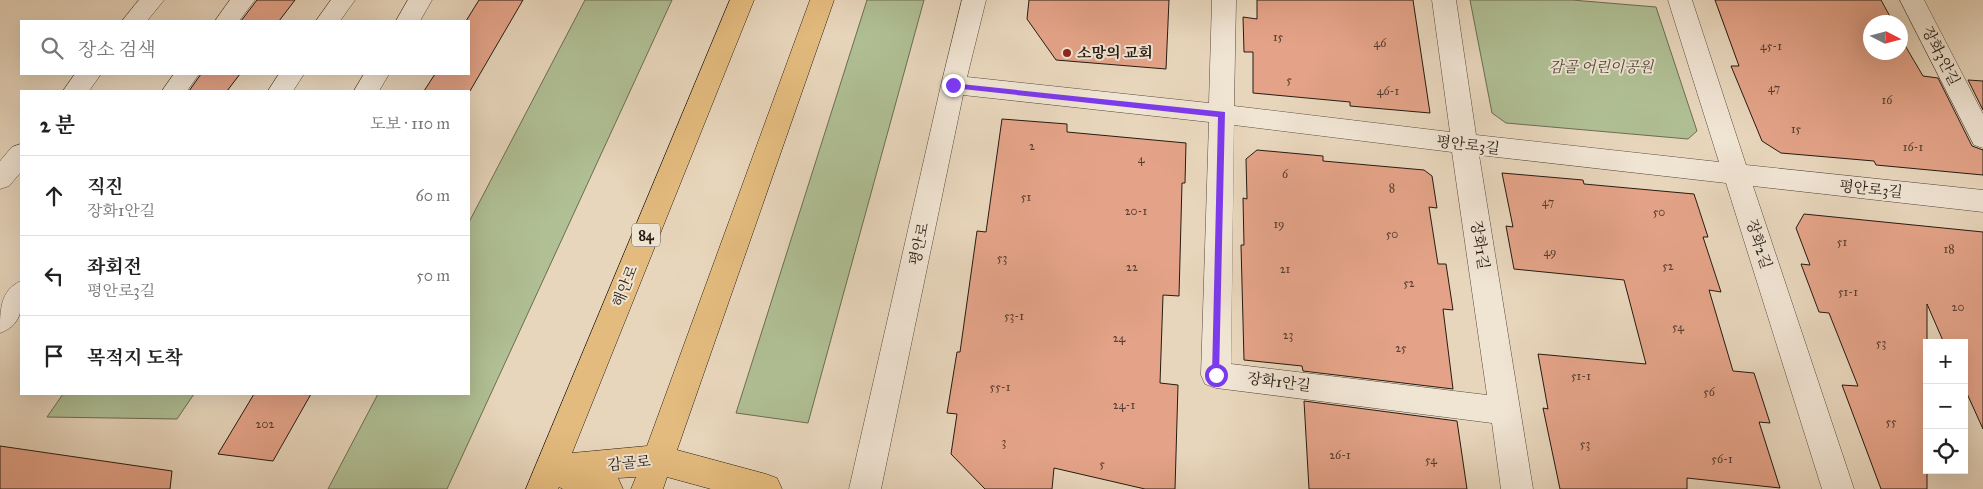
<!DOCTYPE html>
<html lang="ko">
<head>
<meta charset="utf-8">
<style>
  :root { --surface:#fff; --page:#f2f2f2; --text:#222; --muted:#767676; --line:#e0e0e0 }
  body { margin:0; font-family:"IM FELL Great Primer","Noto Serif KR",serif; background:var(--page); color:var(--text) }
  .controls { position:absolute; right:15px; bottom:15px; display:grid; overflow:hidden; border-radius:0px; box-shadow:0 5px 20px #0002 }
  .controls button { width:45px; height:45px; display:grid; place-items:center; padding:0; border:0; border-bottom:1px solid var(--line); background:var(--surface); color:var(--text); font:25px sans-serif }
  .compass { position:absolute; left:1863px; top:15px; width:45px; height:45px; border-radius:50%; background:var(--surface); box-shadow:0 5px 20px #0002; rotate:96deg }
  .stop { position:absolute; width:15px; height:15px; margin:-11px; border:4px solid #7c3aed; border-radius:50%; background:#fff }
  .stop.end { background:#7c3aed; border-color:#fff; box-shadow:0 1px 5px #0008 }
  .list { margin:0; padding:0; list-style:none }
  h2 { display:flex; justify-content:space-between; align-items:center; height:65px; margin:0; padding:0 20px; font-size:21px }
  h2 small { font-size:16px; font-weight:400; color:var(--muted) }
  .list li { display:grid; grid-template-columns:32px 1fr auto; gap:15px; align-items:center; box-sizing:border-box; height:80px; padding:0 20px; border-top:1px solid var(--line) }
  .list b { display:block; font-size:19px; white-space:nowrap }
  .list p { margin:0; font-size:16px; white-space:nowrap; color:var(--muted) }
  .list em { font-size:16px; font-style:normal; color:var(--muted) }
  .icon { flex:none; width:28px; height:28px; fill:none; stroke:currentColor; stroke-width:2; stroke-linecap:round; stroke-linejoin:round }
  .map { position:relative; flex:none; width:1983px; height:489px; overflow:hidden }
  .search { position:absolute; background:var(--surface); box-shadow:0 5px 20px #0002; left:20px; top:20px; width:450px; height:55px; display:flex; align-items:center; gap:12px; box-sizing:border-box; padding:0 18px; border-radius:0px; color:var(--muted); font-size:19px }
  .panel { position:absolute; background:var(--surface); box-shadow:0 5px 20px #0002; left:20px; top:90px; width:450px; height:305px; border-radius:0px }
  .map>svg:first-child { display:block }
  .green { fill:#b0bf94; stroke:#6a6d52 }
  .building { fill:#e4a388; stroke:#251b11 }
  .lines { fill:none; stroke-linecap:round; stroke-linejoin:round }
  .minor-casing { stroke:#564a3c; stroke-width:1 }
  .major-casing { stroke:#251b11; stroke-width:1 }
  .minor { fill:#f0e4d3; fill-rule:evenodd }
  .major { fill:#e4bb7e; fill-rule:evenodd }
  .route { fill:#7c3aed }
  .poi-dot { fill:#8f2418; stroke:#f0e4d3; stroke-width:2 }
  .labels { text-anchor:middle; stroke-width:4; stroke-linejoin:round; paint-order:stroke }
  .number-label { font-size:12px; fill:#553d2f }
  .shield { fill:#f0e4d3; stroke:#62574b; stroke-width:1 }
  .shield-label { font-size:14px; font-weight:bold; fill:#251b11 }
  .poi-label { font-size:15px; font-weight:bold; fill:#251b11; stroke:#f0e4d3; text-anchor:start }
  .street-label { font-size:15px; fill:#251b11; stroke:#f0e4d3 }
  .park-label { font-size:15px; font-style:italic; fill:#4f4c38; stroke:#f0e4d3 }
</style>
</head>
<body>
<div class="map">
<svg width="1983" height="489" viewBox="0 0 1983 489">
  <rect width="100%" height="100%" fill="#e8d6bc"/>
  <filter id="stains"><feTurbulence type="fractalNoise" baseFrequency=".004" numOctaves="4"/><feColorMatrix values="0 0 0 0 .2 0 0 0 0 .09 0 0 0 0 .02 0 0 0 .5 -.17"/></filter>
  <radialGradient id="worn" r=".72"><stop offset=".6" stop-color="#630" stop-opacity="0"/><stop offset="1" stop-color="#630" stop-opacity=".3"/></radialGradient>
  <!-- green -->
  <g class="green">
    <path d="M585 0H672L447 489H328L378 394H469V222Z"/>
    <path d="M867 0H924L808 423 736 413Z"/>
    <path d="M1470 0H1572L1656 7 1697 131 1688 139 1506 123 1492 113Z"/>
    <path d="M63 394H194L177 419 47 417Z"/>
  </g>
  <!-- building -->
  <g class="building">
    <path d="M257 0H295L279 21H241Z"/>
    <path d="M479 0H523L470 91H424L435 74H469V21H466Z"/>
    <path d="M1029 0H1169L1166 69 1056 60 1027 19Z"/>
    <path d="M1257 0H1413L1430 113 1350 106V102L1253 93V52H1244L1243 17 1257 19Z"/>
    <path d="M1715 0H1881L1893 22H1870V52H1900V37L1923 76 1938 78 1972 146 1983 150V175L1876 165 1874 161 1781 153 1762 141 1731 66H1739Z"/>
    <path d="M201 74H240L227 91H189Z"/>
    <path d="M1968 80 1983 81V110Z"/>
    <path d="M1002 119 1067 124V132L1186 143 1185 183H1182L1179 296 1163 295 1160 383 1178 385 1175 489H1145L1054 468 1052 489H985L951 454 957 414 947 413 957 352H960L977 231 986 232Z"/>
    <path d="M1257 150 1323 156V161L1424 170 1432 176 1437 208 1429 207 1438 264H1446L1453 310 1443 309 1453 389 1303 371 1302 366 1244 360 1241 245H1244L1243 198 1247 199 1246 159Z"/>
    <path d="M1502 173 1583 180 1584 184 1694 194 1708 237H1703L1721 292 1709 290 1733 371 1754 373 1770 423 1759 422 1780 488 1687 478V489H1560L1543 408 1548 409 1538 354 1646 364 1624 280 1514 269 1506 226 1513 227Z"/>
    <path d="M1804 214 1983 232V429L1964 387V343H1944L1927 304V489H1881L1842 385 1858 386 1829 313 1819 312 1801 264 1810 265 1796 228Z"/>
    <path d="M254 394H311L273 461 218 454Z"/>
    <path d="M1304 401 1457 421 1467 489H1309Z"/>
    <path d="M0 446 172 471 170 489H0Z"/>
  </g>
  <g class="lines">
    <!-- minor casing -->
    <g class="minor-casing">
      <g id="minor">
        <path d="M139 0H164L147 21H122Z"/>
        <path d="M230 0H255L239 21H215Z"/>
        <path d="M331 0H355L340 21H316Z"/>
        <path d="M408 0H432L420 21H396Z"/>
        <path d="M962 0H986L967 77 1209 103 1212 0H1236L1234 106 1450 132 1432 0H1456L1476 135 1719 162 1668 0H1692L1746 165 1983 190V212L1753 186 1854 489H1822L1726 183 1479 155 1533 489H1501L1492 423 1216 388 1205 384 1201 375 1209 122 963 95 881 489H849L941 85ZM1234 125 1452 152 1487 395 1231 364Z"/>
        <path d="M1900 0H1924L1983 114V148L1974 145Z"/>
        <path d="M75 74H101L89 91H63Z"/>
        <path d="M174 74H199L187 91H162Z"/>
        <path d="M279 74H304L293 91H268Z"/>
        <path d="M364 74H389L379 91H354Z"/>
        <path d="M21 144V172L9 186 0 189V161L12 147Z"/>
        <path d="M21 281C22 304 25 324 0 333 0 310 0 290 21 281Z"/>
      </g>
    </g>
    <!-- major casing -->
    <g class="major-casing">
      <path id="major" d="M730 0H754L572 453 647 446 810 0H834L677 450 766 474 777 478 782 489H711L667 477 663 489H631L636 477 618 478 623 489H563L559 487 558 489H526Z"/>
    </g>
    <!-- minor -->
    <use href="#minor" class="minor"/>
    <!-- major -->
    <use href="#major" class="major"/>
  </g>
  <!-- route -->
  <path class="route" d="M951 83 1225 112 1219 377H1213L1212 375 1218 117 953 88 950 85Z"/>
  <!-- markers -->
  <circle class="poi-dot" cx="1067" cy="53" r="5"/>
  <g class="labels">
    <!-- number labels -->
    <g class="number-label">
      <text x="1278" y="41">15</text>
      <text x="1380" y="47">46</text>
      <text x="1771" y="50">45-1</text>
      <text x="1289" y="84">5</text>
      <text x="1774" y="92">47</text>
      <text x="1388" y="95">46-1</text>
      <text x="1887" y="104">16</text>
      <text x="1796" y="133">15</text>
      <text x="1032" y="150">2</text>
      <text x="1913" y="151">16-1</text>
      <text x="1141" y="163">4</text>
      <text x="1285" y="178">6</text>
      <text x="1392" y="192">8</text>
      <text x="1026" y="201">51</text>
      <text x="1548" y="206">47</text>
      <text x="1136" y="215">20-1</text>
      <text x="1659" y="216">50</text>
      <text x="1279" y="228">19</text>
      <text x="1392" y="238">50</text>
      <text x="1842" y="246">51</text>
      <text x="1949" y="253">18</text>
      <text x="1550" y="256">49</text>
      <text x="1002" y="262">53</text>
      <text x="1668" y="270">52</text>
      <text x="1132" y="271">22</text>
      <text x="1285" y="273">21</text>
      <text x="1409" y="287">52</text>
      <text x="1848" y="296">51-1</text>
      <text x="1958" y="311">20</text>
      <text x="1014" y="320">53-1</text>
      <text x="1678" y="331">54</text>
      <text x="1288" y="339">23</text>
      <text x="1119" y="342">24</text>
      <text x="1881" y="347">53</text>
      <text x="1401" y="352">25</text>
      <text x="1581" y="380">51-1</text>
      <text x="1000" y="391">55-1</text>
      <text x="1709" y="396">56</text>
      <text x="1124" y="409">24-1</text>
      <text x="1891" y="426">55</text>
      <text x="265" y="428">202</text>
      <text x="1004" y="446">3</text>
      <text x="1585" y="448">53</text>
      <text x="1340" y="459">26-1</text>
      <text x="1722" y="463">56-1</text>
      <text x="1431" y="464">54</text>
      <text x="1102" y="468">5</text>
    </g>
    <!-- shield labels -->
    <rect class="shield" x="632" y="223.5" width="28" height="23" rx="4"/>
    <g class="shield-label">
      <text x="646" y="240">84</text>
    </g>
    <!-- poi labels -->
    <g class="poi-label">
      <text x="1077" y="58">소망의 교회</text>
    </g>
    <!-- street labels -->
    <g class="street-label">
      <text transform="translate(1941 56) rotate(63)" y="5">장화3안길</text>
      <text transform="translate(1468 145) rotate(7)" y="5">평안로3길</text>
      <text transform="translate(1871 189) rotate(6)" y="5">평안로3길</text>
      <text transform="translate(919 244) rotate(-78)" y="5">평안로</text>
      <text transform="translate(1759 244) rotate(72)" y="5">장화2길</text>
      <text transform="translate(1480 245) rotate(81)" y="5">장화1길</text>
      <text transform="translate(625 286) rotate(-68)" y="5">해안로</text>
      <text transform="translate(1279 382) rotate(7)" y="5">장화1안길</text>
      <text transform="translate(629 463) rotate(-5)" y="5">감골로</text>
    </g>
    <!-- park labels -->
    <g class="park-label">
      <text x="1601" y="72">감골 어린이공원</text>
    </g>
  </g>
  <rect width="100%" height="100%" filter="url(#stains)"/>
  <rect width="100%" height="100%" fill="url(#worn)"/>
</svg>
<div class="controls">
<button>+</button>
<button>−</button>
<button><svg class="icon" aria-label="locate" viewBox="0 0 24 24"><circle cx="12" cy="12" r="6"/><path d="M12 2v4M12 18v4M2 12h4M18 12h4"/></svg></button>
</div>
<svg class="compass" viewBox="-18 -18 36 36"><path d="M0-13l5 13h-10z" fill="#e53935"/><path d="M0 13l5-13h-10z" fill="#767676"/></svg>
<div class="stop" style="left:1216px;top:375px"></div>
<div class="stop end" style="left:953px;top:85px"></div>
<div class="search"><svg class="icon" aria-label="search" viewBox="0 0 24 24"><circle cx="10" cy="10" r="6"/><path d="M15 15l6 6"/></svg>장소 검색</div>
<section class="panel">
<h2>2 분<small>도보 · 110 m</small></h2>
<ul class="list">
<li><svg class="icon" aria-label="ahead" viewBox="0 0 24 24"><path d="M12 20V5M6 11l6-6 6 6"/></svg><div><b>직진</b><p>장화1안길</p></div><em>60 m</em></li>
<li><svg class="icon" aria-label="left" viewBox="0 0 24 24"><path d="M17 20v-9H6M10 6l-5 5 5 5"/></svg><div><b>좌회전</b><p>평안로3길</p></div><em>50 m</em></li>
<li><svg class="icon" aria-label="arrive" viewBox="0 0 24 24"><path d="M6 21V4h12l-3 4 3 4H6"/></svg><div><b>목적지 도착</b></div></li>
</ul>
</section>
</div>
</body>
</html>
